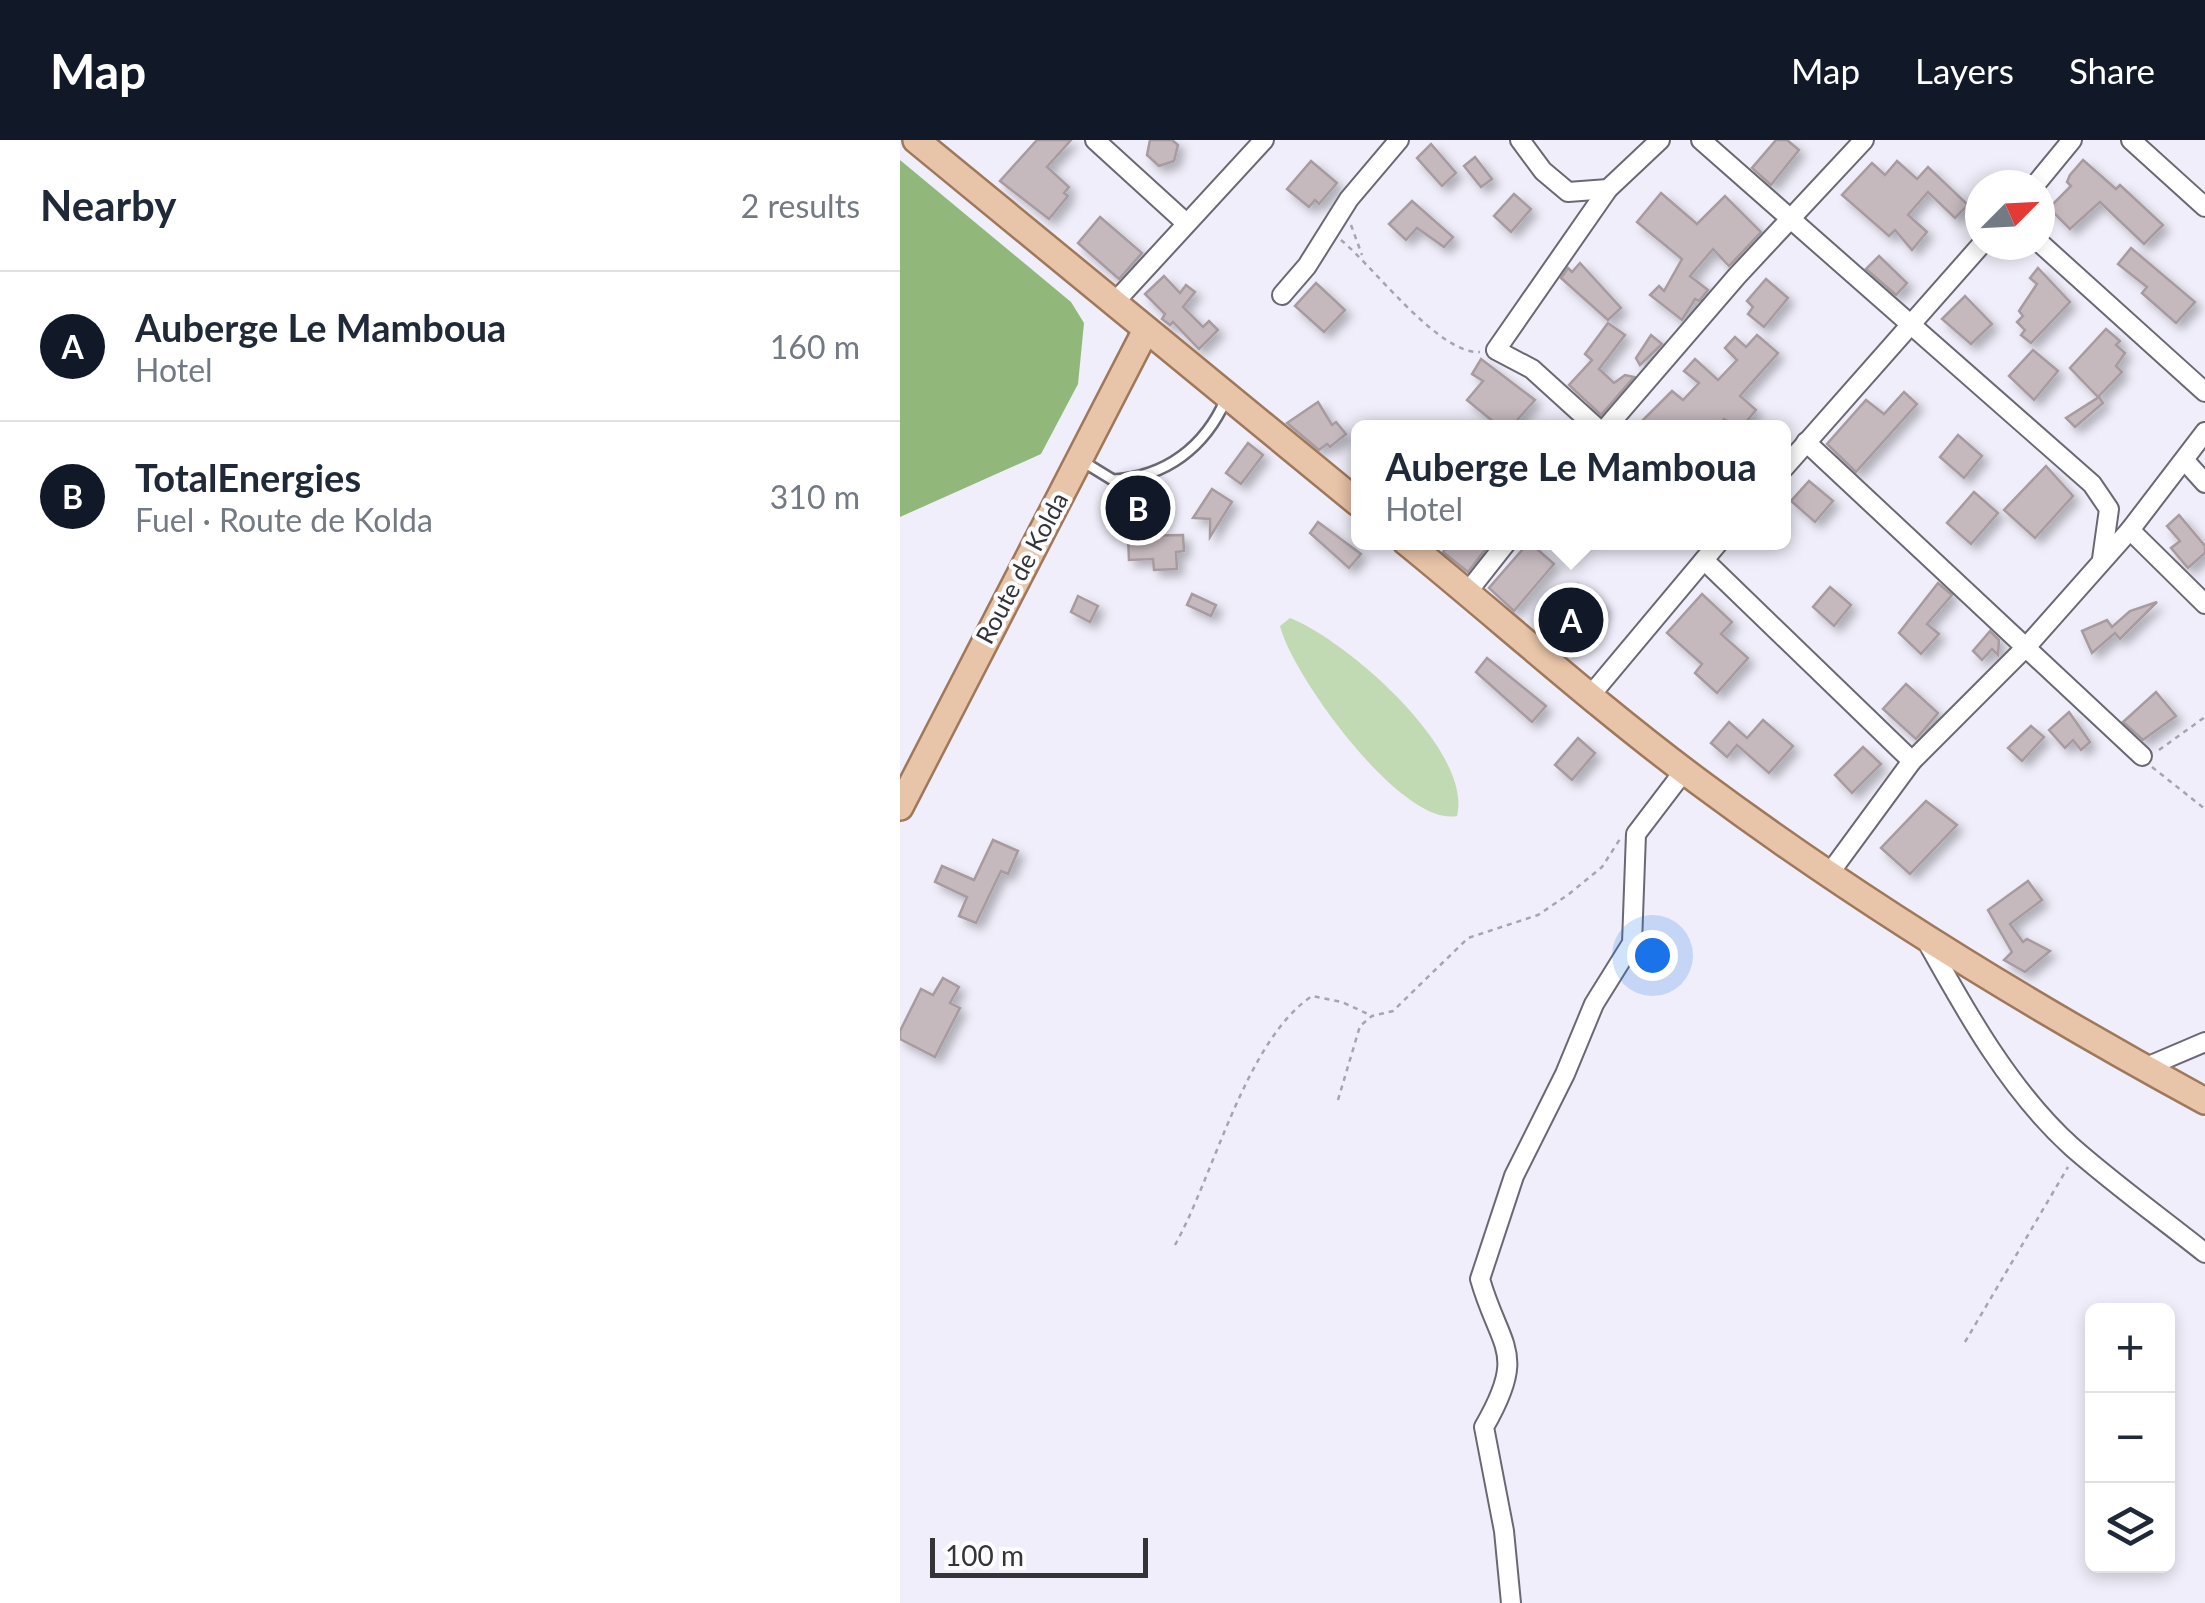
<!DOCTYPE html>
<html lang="en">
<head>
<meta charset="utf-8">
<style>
  :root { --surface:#fff; --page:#f2f2f3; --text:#1f2937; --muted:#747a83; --line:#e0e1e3; --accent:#111827 }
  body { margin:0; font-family:Lato,sans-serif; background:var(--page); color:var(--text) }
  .controls { position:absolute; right:30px; bottom:30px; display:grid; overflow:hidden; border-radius:15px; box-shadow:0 5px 15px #0003 }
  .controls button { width:90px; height:90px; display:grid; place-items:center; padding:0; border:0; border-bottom:2px solid var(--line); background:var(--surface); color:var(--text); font:50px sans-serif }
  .compass { position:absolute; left:1065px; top:30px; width:90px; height:90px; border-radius:50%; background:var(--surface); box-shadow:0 5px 15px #0003; rotate:66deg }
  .scale { position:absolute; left:30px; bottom:25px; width:218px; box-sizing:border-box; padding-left:10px; border:5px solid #343438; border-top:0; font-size:28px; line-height:35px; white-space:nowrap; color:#343438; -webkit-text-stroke:8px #fdfcff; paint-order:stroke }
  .you { position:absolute; left:752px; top:815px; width:35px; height:35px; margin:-25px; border:8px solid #fff; border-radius:50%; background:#1a73e8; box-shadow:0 0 0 15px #1a73e833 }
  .badge { display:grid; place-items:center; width:65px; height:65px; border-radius:50%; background:var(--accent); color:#fff; font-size:32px; font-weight:700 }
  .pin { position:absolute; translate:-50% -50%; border:5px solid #fff; box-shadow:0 2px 10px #0006 }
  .popup { position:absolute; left:451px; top:280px; width:440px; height:130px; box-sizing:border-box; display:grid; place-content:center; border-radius:15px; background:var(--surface); filter:drop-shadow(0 2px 8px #0005); font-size:32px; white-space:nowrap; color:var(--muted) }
  .popup b { font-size:38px; color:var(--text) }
  .popup::after { content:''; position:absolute; left:50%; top:100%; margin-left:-20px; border:20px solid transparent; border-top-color:var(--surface) }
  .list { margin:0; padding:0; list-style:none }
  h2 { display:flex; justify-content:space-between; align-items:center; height:130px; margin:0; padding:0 40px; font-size:42px }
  h2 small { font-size:32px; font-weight:400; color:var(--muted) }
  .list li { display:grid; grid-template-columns:65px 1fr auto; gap:30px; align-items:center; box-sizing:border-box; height:150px; padding:0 40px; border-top:2px solid var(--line) }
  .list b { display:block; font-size:38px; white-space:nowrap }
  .list p { margin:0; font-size:32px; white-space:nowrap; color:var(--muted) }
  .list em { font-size:32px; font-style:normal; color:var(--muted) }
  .icon { flex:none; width:55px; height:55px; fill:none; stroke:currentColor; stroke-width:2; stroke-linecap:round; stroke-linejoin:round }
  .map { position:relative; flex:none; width:1305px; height:1463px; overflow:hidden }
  header { display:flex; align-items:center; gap:60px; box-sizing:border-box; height:140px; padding:0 50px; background:var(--accent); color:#fff }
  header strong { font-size:48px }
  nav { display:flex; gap:55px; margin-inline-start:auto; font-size:35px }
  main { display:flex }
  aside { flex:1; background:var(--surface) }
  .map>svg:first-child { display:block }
  .green { fill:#c2dab4 }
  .forest { fill:#91b77b }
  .building { fill:#c5b9be; stroke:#a79ba0; stroke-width:2.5; filter:url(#shadow) }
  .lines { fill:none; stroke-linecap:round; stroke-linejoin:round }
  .lane-casing { stroke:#6a6973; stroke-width:14 }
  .street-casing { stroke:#6a6973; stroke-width:22 }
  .primary-casing { stroke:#9f785b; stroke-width:30 }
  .path { stroke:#a6a5ae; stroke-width:2.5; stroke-dasharray:5 5; stroke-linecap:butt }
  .lane { stroke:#fff; stroke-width:9 }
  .street { stroke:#fff; stroke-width:18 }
  .primary { stroke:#e8c4a8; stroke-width:25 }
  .labels { text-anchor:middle; stroke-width:8; stroke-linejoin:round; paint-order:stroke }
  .street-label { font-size:25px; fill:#343438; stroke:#fdfcff }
</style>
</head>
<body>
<header>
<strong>Map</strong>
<nav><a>Map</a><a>Layers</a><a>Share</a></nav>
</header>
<main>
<aside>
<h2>Nearby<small>2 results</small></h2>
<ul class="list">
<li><span class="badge">A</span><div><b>Auberge Le Mamboua</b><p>Hotel</p></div><em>160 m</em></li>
<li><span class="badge">B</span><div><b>TotalEnergies</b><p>Fuel · Route de Kolda</p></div><em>310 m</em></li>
</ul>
</aside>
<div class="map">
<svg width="1305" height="1463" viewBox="0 0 1305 1463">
  <defs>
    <filter id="shadow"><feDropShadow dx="6" dy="6" stdDeviation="5" flood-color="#0004"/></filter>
  </defs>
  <rect width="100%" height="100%" fill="#efeefa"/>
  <!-- green -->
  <path class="green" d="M390 478C446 500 573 610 557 676 501 687 392 535 380 486Z"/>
  <!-- forest -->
  <path class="forest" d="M0 20 171 162 184 183 178 244 141 314 0 377Z"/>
  <!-- building -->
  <g class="building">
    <path d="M137 0H171L147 27 169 47 164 53 168 56 149 79 100 41Z"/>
    <path d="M250 0H272L278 5 274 21 259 26 247 15Z"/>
    <path d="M876 0H887L899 10 871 45 852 28Z"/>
    <path d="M531 4 556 33 542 46 517 18Z"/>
    <path d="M575 17 592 39 581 47 564 26Z"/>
    <path d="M1183 20 1216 49 1220 45 1263 85 1244 104 1200 62 1170 89 1149 68 1171 46 1167 42 1170 35Z"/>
    <path d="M411 21 437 43 419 64 415 60 409 67 387 49Z"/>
    <path d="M997 21 1017 39 1028 27 1068 65 1055 78 1028 52 1008 75 1027 92 1012 110 995 90 989 96 942 55 972 23 985 35Z"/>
    <path d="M761 53 797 84 825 56 861 92 829 126 813 109 790 136 808 150 799 161 795 159 782 180 750 155 759 146 764 151 782 119 737 82Z"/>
    <path d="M614 54 631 69 611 92 594 76Z"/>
    <path d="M512 61 553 97 544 107 517 88 506 100 489 84Z"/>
    <path d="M200 77 242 113 219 139 178 103Z"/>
    <path d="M1231 108 1295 162 1276 183 1242 153 1247 147 1218 124Z"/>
    <path d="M979 116 1007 143 996 155 966 129Z"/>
    <path d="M680 123 721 168 708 180 661 138 668 128 672 132Z"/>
    <path d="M1138 128 1170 162 1131 203 1121 195 1125 190 1117 182 1123 176 1119 171 1137 144 1130 138Z"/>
    <path d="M264 136 280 153 286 145 295 152 283 167 303 187 309 181 318 190 299 209 273 182 270 185 262 179 265 174 245 154Z"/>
    <path d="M866 139 888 158 864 187 848 174 853 167 847 161Z"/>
    <path d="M416 143 445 170 424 192 395 166Z"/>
    <path d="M1065 156 1092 184 1071 204 1042 179Z"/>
    <path d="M708 183 725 195 699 229 714 243 725 235 734 237 701 275 669 245 692 220 685 214Z"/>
    <path d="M1206 189 1220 201 1216 205 1225 213 1216 226 1222 232 1198 257 1170 228Z"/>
    <path d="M751 195 762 204 740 225 736 218Z"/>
    <path d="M857 195 878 213 840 256 856 270 841 288 824 279 817 288H735L772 251 783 260 799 243 784 231 795 219 818 240 837 220 825 208 835 197 846 207Z"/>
    <path d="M1133 210 1158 231 1134 260 1109 236Z"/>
    <path d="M581 219 635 260 610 288H601L567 260 583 241 572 234Z"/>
    <path d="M1004 252 1017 264 956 332 927 304 966 260 984 274Z"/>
    <path d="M1199 257 1203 263 1175 287 1166 278Z"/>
    <path d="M418 262 432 285 436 282 446 294 430 307 427 304 419 310 387 283Z"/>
    <path d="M1058 295 1082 316 1064 338 1040 317Z"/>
    <path d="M348 303 363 315 341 344 326 333Z"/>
    <path d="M1146 326 1173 356 1135 398 1104 370Z"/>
    <path d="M251 341 257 342 255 376 238 374 240 344Z"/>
    <path d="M909 341 933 361 915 382 891 361Z"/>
    <path d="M312 349 332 362 310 397V379L293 378Z"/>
    <path d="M1074 352 1098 373 1071 404 1047 383Z"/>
    <path d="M1279 375 1305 406V413L1288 428 1271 408 1280 401 1267 386Z"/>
    <path d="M418 382 461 414 449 428 410 393Z"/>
    <path d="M283 395 284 411 276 412 277 429 254 430 253 419 229 420 228 396Z"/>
    <path d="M552 402H591L568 432 543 412Z"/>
    <path d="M629 402 654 424 614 471 589 448Z"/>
    <path d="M1038 443 1052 455 1027 484 1039 494 1021 514 999 493Z"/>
    <path d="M678 444 705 467 666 512 640 489Z"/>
    <path d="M930 447 951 465 934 486 913 467Z"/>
    <path d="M292 454 316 465 311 476 287 465Z"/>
    <path d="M802 454 832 482 821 494 848 518 817 553 795 533 802 524 767 493Z"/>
    <path d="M178 456 198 466 190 482 171 472Z"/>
    <path d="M1257 462 1220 499 1215 493 1192 513 1182 491 1207 480 1212 487 1230 471Z"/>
    <path d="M1090 491 1099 500 1098 515 1092 509 1082 520 1073 511Z"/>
    <path d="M587 518 646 566 632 582 576 532Z"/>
    <path d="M1006 544 1038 573 1016 599 983 569Z"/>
    <path d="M1256 552 1276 576 1243 600 1223 582Z"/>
    <path d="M1169 572 1190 602 1181 610 1173 600 1165 608 1149 590Z"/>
    <path d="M863 580 893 606 869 633 837 605 827 617 811 603 829 582 847 598Z"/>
    <path d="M1131 586 1144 597 1122 621 1108 608Z"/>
    <path d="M678 598 695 613 672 640 655 625Z"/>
    <path d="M963 607 981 624 952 653 935 635Z"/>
    <path d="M1026 661 1057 685 1010 734 981 708Z"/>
    <path d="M93 700 118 711 108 734 101 731 76 783 59 776 67 757 35 742 42 726 74 740Z"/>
    <path d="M1128 741 1142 760 1110 784 1123 802 1127 799 1150 811 1125 832 1104 820 1112 812 1088 770Z"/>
    <path d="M43 838 59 847 50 863 60 868 35 917 0 899V891L21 849 33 855Z"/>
  </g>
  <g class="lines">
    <!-- lane casing -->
    <g class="lane-casing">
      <path id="lane" d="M182 321 213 340C266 337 305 307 326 259"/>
    </g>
    <!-- street casing -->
    <g class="street-casing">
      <g id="street">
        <path d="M195 0 286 83"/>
        <path d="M620 0 643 31 668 52 708 49"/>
        <path d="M801 0 1192 344 1209 369 1202 419"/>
        <path d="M1231 0 1305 67"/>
        <path d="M1135 45 1172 0"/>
        <path d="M1140 103 1305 252"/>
        <path d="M382 155 407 126 449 59 499 0"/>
        <path d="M213 164 364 0"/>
        <path d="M697 288 632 229 596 210 708 49 760 0"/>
        <path d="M706 288 837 136 964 0"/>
        <path d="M906 302 1242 616"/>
        <path d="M1286 322 1305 343"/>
        <path d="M884 328 1081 105"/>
        <path d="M1230 390 1305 464"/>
        <path d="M804 420 1012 621"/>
        <path d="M566 454 607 402"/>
        <path d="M690 556 819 402"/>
        <path d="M929 734 1012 621 1128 505 1230 390 1305 292"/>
        <path d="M1026 800C1066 872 1110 951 1172 1007 1214 1044 1261 1078 1305 1113"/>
        <path d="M1244 928 1305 902"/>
        <path d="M611 1463 604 1391 584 1287C628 1211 600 1209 580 1139L614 1036 665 934 694 864 732 803 736 694 784 631"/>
      </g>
    </g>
    <!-- primary casing -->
    <g class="primary-casing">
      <g id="primary">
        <path d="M16 0 458 363"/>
        <path d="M506 402C604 482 698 567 799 642 959 761 1130 866 1305 961"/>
        <path d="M0 667 246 190"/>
      </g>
    </g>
    <!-- path -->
    <g class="path">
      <path d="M451 85 462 115"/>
      <path d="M441 100C472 125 539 215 580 212"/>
      <path d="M1259 610 1305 577"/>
      <path d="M1252 627 1305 669"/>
      <path d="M438 960 460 886 472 876 493 871 568 798 638 775 669 754 702 727 720 699"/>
      <path d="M275 1105C314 1035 346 900 412 856L442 862 470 875"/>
      <path d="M1065 1202 1168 1027"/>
    </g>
    <!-- lane -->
    <use href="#lane" class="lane"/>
    <!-- street -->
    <use href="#street" class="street"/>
    <!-- primary -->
    <use href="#primary" class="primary"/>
  </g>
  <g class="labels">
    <!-- street labels -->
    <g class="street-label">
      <text transform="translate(122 428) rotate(-62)" y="9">Route de Kolda</text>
    </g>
  </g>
</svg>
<div class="controls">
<button>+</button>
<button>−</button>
<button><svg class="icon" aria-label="layers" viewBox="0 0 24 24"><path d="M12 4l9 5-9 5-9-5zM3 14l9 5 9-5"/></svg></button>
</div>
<svg class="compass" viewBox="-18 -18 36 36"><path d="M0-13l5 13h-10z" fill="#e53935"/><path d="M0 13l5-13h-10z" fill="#747a83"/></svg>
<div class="scale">100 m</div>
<div class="you"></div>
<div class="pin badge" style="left:671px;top:480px">A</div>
<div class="popup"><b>Auberge Le Mamboua</b>Hotel</div>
<div class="pin badge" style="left:238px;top:368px">B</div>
</div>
</main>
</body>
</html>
